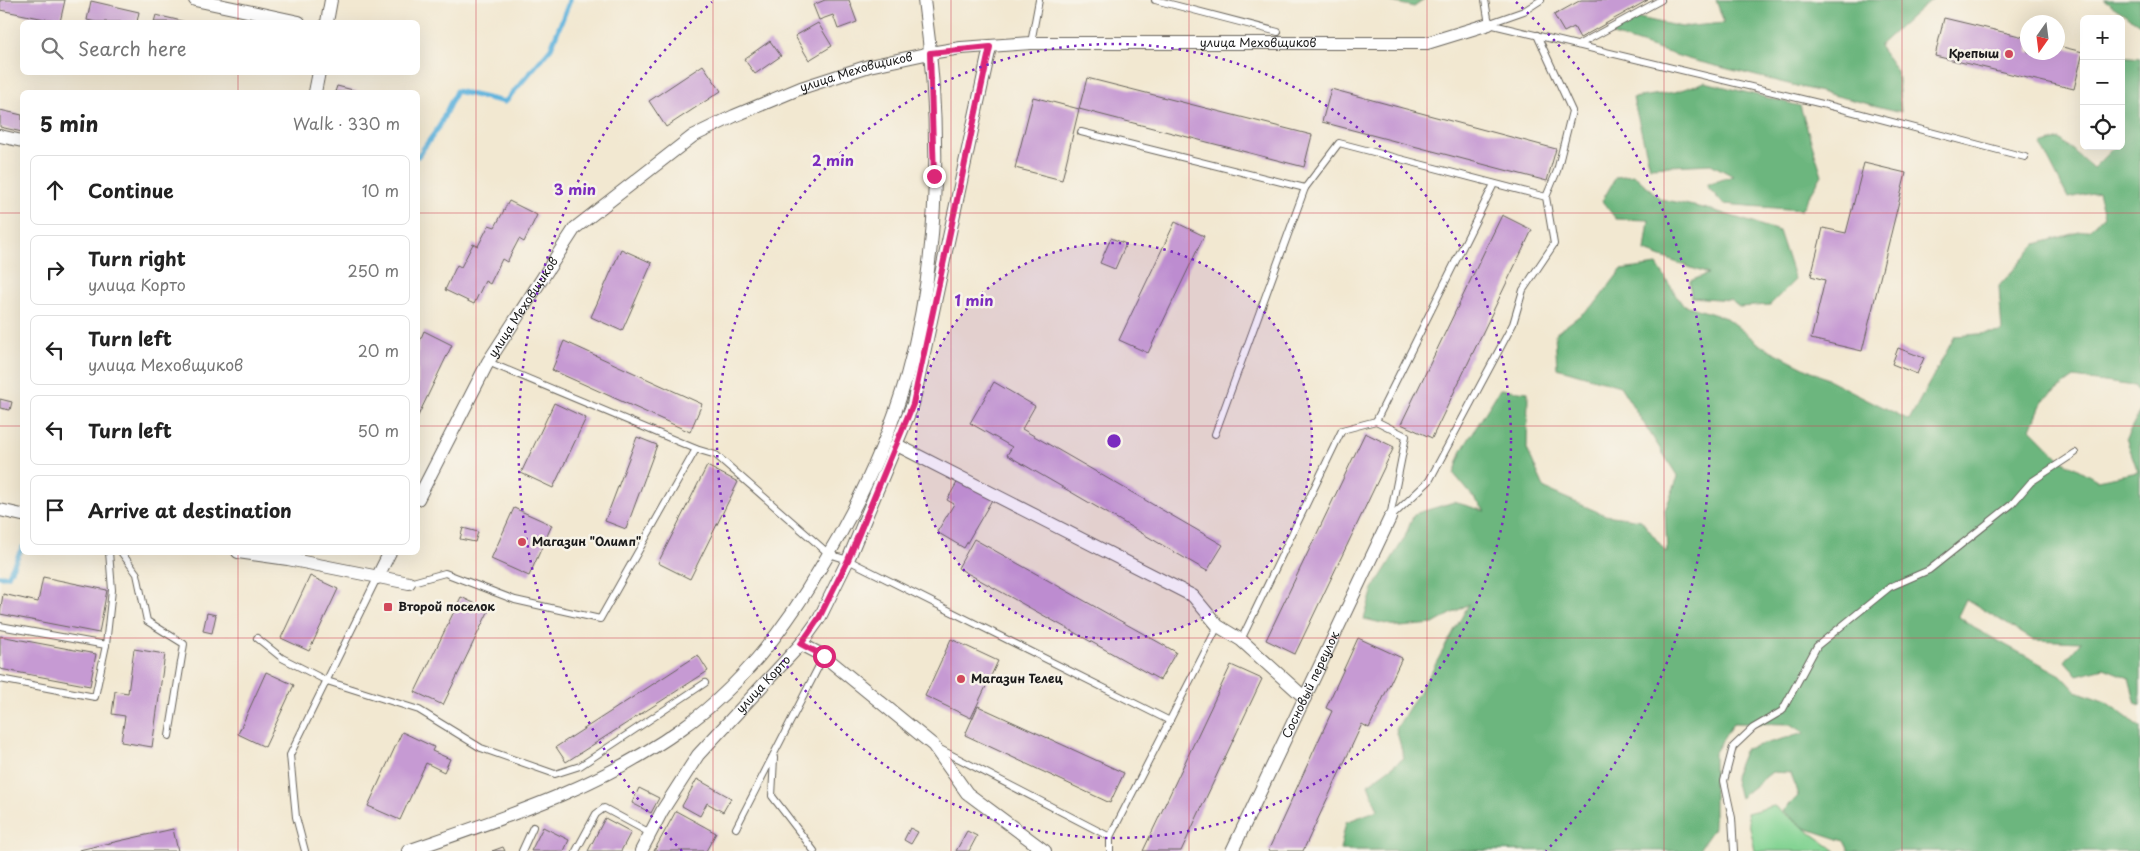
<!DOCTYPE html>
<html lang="en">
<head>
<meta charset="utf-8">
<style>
  :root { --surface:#fff; --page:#f6f6f6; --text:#222; --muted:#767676; --line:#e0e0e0 }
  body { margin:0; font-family:"Playpen Sans",sans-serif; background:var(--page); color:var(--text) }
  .controls { position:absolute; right:15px; top:15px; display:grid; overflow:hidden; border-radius:8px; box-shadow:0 5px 20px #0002 }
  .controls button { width:45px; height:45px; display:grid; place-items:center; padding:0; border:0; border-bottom:1px solid var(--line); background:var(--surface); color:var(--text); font:25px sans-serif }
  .compass { position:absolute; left:2020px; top:15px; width:45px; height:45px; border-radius:50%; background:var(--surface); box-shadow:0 5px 20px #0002; rotate:194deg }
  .stop { position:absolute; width:15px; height:15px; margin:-11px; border:4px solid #db2777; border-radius:50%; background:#fff }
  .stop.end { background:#db2777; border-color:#fff; box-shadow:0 1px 5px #0008 }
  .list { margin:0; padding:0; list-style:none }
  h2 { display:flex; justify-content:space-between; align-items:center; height:65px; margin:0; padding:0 20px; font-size:21px }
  h2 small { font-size:16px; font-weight:400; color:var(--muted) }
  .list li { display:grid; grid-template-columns:32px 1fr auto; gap:15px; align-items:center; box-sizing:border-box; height:70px; margin:0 10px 10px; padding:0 10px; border:1px solid var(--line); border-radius:8px }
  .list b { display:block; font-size:19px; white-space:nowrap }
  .list p { margin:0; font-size:16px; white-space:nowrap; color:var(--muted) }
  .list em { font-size:16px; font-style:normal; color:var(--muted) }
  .icon { flex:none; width:28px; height:28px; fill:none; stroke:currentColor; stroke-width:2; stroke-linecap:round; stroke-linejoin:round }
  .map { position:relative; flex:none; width:2140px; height:851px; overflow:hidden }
  .search { position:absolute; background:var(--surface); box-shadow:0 5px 20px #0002; left:20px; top:20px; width:400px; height:55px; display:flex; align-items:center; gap:12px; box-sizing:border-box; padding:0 18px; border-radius:8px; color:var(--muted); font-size:19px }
  .panel { position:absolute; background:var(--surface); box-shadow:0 5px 20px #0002; left:20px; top:90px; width:400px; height:465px; border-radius:8px }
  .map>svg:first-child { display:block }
  .green { fill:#85d494; stroke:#507858 }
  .forest { fill:#6cb67e; stroke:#44694d }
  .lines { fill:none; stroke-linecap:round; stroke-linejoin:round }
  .stream { stroke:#61b4dd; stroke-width:5 }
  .building { fill:#c69ad3 }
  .service-casing { stroke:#67635b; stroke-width:8 }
  .minor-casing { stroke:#67635b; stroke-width:14 }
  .service { stroke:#fff; stroke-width:6 }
  .minor { stroke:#fff; stroke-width:12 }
  .route { stroke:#db2777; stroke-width:6 }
  .grid { fill:none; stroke:#d1495b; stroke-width:1; stroke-opacity:0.55 }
  .ring { fill:none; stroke:#7b2cbf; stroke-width:2.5; stroke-dasharray:2.5 5 }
  .poi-dot { fill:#d1495b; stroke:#f7f3e8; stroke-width:2 }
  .labels { text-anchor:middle; stroke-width:5; stroke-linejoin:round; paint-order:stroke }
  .street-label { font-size:12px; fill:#1c1c1c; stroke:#f7f3e8 }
  .poi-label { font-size:12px; font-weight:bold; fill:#1c1c1c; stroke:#f7f3e8; text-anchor:start }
  .centre { fill:#7b2cbf; stroke:#f7f3e8; stroke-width:2.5 }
  .ring-label { font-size:15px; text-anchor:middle; font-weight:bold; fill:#7b2cbf; stroke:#f7f3e8; stroke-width:5; stroke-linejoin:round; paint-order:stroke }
</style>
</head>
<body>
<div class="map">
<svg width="2140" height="851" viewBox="0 0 2140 851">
  <rect width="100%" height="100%" fill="#f7f3e8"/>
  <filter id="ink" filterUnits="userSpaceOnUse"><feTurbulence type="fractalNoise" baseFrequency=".02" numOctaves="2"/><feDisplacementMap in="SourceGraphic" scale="10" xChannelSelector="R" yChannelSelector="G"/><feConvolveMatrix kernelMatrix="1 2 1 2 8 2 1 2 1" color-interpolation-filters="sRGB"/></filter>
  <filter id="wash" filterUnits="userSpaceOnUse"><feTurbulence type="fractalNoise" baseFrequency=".0096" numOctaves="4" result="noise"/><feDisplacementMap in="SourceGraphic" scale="20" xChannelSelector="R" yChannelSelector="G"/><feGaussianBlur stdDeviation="1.12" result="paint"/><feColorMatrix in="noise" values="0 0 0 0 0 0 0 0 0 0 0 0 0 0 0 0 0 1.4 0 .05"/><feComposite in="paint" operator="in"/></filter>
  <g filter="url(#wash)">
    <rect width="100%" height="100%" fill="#f2e8d1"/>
    <!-- green -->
    <path class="green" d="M1774 806 1836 851H1755L1747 813Z"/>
    <!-- forest -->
    <g class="forest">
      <path d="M1384 0H1424L1414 7Z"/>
      <path d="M1716 0H1933L1923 6 1879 46 1897 71 1901 112 1688 59 1610 34 1639 18 1682 27 1724 23Z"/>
      <path d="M2103 0H2140V24Z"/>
      <path d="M2121 56 2140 58V397L2135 386 2074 378 2043 400 2031 429 2060 459 2097 480 2138 472 2126 438 2140 411V706L2136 704 2129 678 2104 668 2077 675 2065 661 2081 642 2033 640 1966 599 1958 616 1976 629 2061 675 2076 691 2106 702 2140 727V851H1849L1844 841 1805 828 1783 811 1798 796 1791 773 1772 772 1740 798 1734 776 1745 749 1805 733 1791 724 1733 723 1714 754V828L1698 851 1340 850 1346 822 1378 810 1368 784 1404 758 1396 729 1431 672 1469 604 1433 624 1400 627 1364 619 1373 589 1404 539 1414 514 1454 502 1485 511 1454 474 1462 450 1500 389 1528 392 1527 449 1545 489 1605 515 1641 520 1667 553 1665 510 1678 477 1620 386 1557 368 1555 334 1595 304 1621 270 1657 265 1682 304 1726 318 1762 346 1909 420 1955 336 2002 332 1999 286 2036 244 2090 229 2104 216 2098 192 2068 198 2041 145 2060 139 2093 168 2115 146H2121Z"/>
      <path d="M1705 82 1800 106 1822 175 1801 210 1723 204 1706 185 1733 176 1711 164 1650 167 1633 98 1675 92Z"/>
      <path d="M1634 175 1661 199 1712 210 1779 231 1795 280 1770 305 1739 307 1730 300 1691 297 1690 281 1708 274 1645 251 1649 220 1616 219 1602 201 1616 177Z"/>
    </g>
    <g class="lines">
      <!-- stream -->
      <g class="stream">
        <path d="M418 156 439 127 456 91 505 102 551 48 570 0"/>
        <path d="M0 576H8L22 548"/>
      </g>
    </g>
    <g id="blocks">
      <!-- building -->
      <g class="building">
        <path d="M0 0H65L60 22 0 10Z"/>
        <path d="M825 0H849L857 22 838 29 833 15 819 20 813 5Z"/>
        <path d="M1581 0H1648L1580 38 1574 27 1564 32 1554 15Z"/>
        <path d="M91 1 139 12 137 22H96L87 20Z"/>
        <path d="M156 15 186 22H154Z"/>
        <path d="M1944 18 2028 38V52H2058V46L2083 52 2074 89 1935 56Z"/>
        <path d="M818 23 832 46 809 60 795 36Z"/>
        <path d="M770 41 781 56 755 74 744 59Z"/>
        <path d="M703 65 721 91 666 127 649 101Z"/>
        <path d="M1087 78 1312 135 1304 167 1079 109Z"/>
        <path d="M337 86 361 92H335Z"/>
        <path d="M1331 89 1556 149 1547 181 1322 122Z"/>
        <path d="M1033 97 1079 109 1062 180 1015 168Z"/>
        <path d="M0 110 22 115V132L0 127Z"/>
        <path d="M1864 163 1906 173 1862 351 1811 339 1825 280 1811 276 1823 228 1846 233Z"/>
        <path d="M509 201 537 215 524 242 519 239 507 262 502 259 490 284 485 281 474 304 445 290 457 265 461 267 473 244 478 246 489 225 495 227Z"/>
        <path d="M1502 215 1532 230 1432 438 1401 424Z"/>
        <path d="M1175 222 1204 236 1148 353 1119 340Z"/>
        <path d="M1111 238 1126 244 1115 269 1100 263Z"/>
        <path d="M621 249 652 263 622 331 591 317Z"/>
        <path d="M424 331 452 345 418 416V345Z"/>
        <path d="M564 341 702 404 690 432 552 370Z"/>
        <path d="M1898 348 1924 358 1917 374 1892 364Z"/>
        <path d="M994 382 1035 406 1022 429 1223 545 1207 571 1007 455 1012 447 970 423Z"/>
        <path d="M0 399 12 402 10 410 0 408Z"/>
        <path d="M554 403 586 418 553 488 521 473Z"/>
        <path d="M1365 433 1394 447 1295 654 1266 640Z"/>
        <path d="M637 437 657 445 626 529 605 521Z"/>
        <path d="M707 466 738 482 690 579 658 563Z"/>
        <path d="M962 474 996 493 964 548 937 532 954 504 947 500Z"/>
        <path d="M514 508 552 525 529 576 491 559Z"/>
        <path d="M463 528 478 532 475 542 460 539Z"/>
        <path d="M974 539 1176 652 1160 680 958 568Z"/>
        <path d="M310 576 338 589 309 651 281 638Z"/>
        <path d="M43 577 107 590 99 633 0 614 3 594 38 602Z"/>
        <path d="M461 597 489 610 443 705 415 692Z"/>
        <path d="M207 613 216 615 212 633 203 631Z"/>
        <path d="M0 636 96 654 90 686 0 669Z"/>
        <path d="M1358 638 1402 658 1369 728 1362 724 1303 851H1268L1332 711 1326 708Z"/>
        <path d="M951 639 998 661 971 718 925 696Z"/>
        <path d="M134 649 165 654 152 747 121 742 125 716 112 714 115 691 128 693Z"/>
        <path d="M698 655 708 671 566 762 556 747Z"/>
        <path d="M1231 665 1262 679 1181 851H1143Z"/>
        <path d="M266 672 294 685 265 747 238 734Z"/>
        <path d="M978 706 1124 773 1110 803 965 735Z"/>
        <path d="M402 732 434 747 432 751 450 759 444 772 426 763 400 820 368 806Z"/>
        <path d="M697 779 731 798 723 812 707 803 700 816 682 806Z"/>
        <path d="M639 788 659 798 651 813 632 803Z"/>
        <path d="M676 811 716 833 706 851H654Z"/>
        <path d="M605 818 631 832 621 851H588Z"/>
        <path d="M543 827 569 840 564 851H531Z"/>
        <path d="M910 828 918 832 911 844 904 840Z"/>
        <path d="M173 829 178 851H79V850Z"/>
        <path d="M967 831 977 836 969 851H956Z"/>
        <path d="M503 847 505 851H492Z"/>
      </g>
    </g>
  </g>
  <g filter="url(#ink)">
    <use href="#blocks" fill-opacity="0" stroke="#67635b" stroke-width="1"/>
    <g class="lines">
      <!-- service casing -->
      <g class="service-casing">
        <g id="service">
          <path d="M1155 0 1278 32"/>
          <path d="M1485 0 1489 24 1835 107 2025 157"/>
          <path d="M1490 23 1524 11 1541 0"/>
          <path d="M1031 43 1039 0"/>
          <path d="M1578 45 1661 0"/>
          <path d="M1081 132 1305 188 1339 143 1546 197"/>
          <path d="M488 362 696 449 716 455 829 554 848 560 1170 721"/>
          <path d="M1376 421 1406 436 1390 517"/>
          <path d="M1215 434 1305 188"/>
          <path d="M1390 518 1429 481 1513 324 1523 290 1554 244 1546 197 1557 171 1572 111 1537 35"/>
          <path d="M121 552 137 574 147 621 184 644 169 736"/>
          <path d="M409 583 445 573 515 600 600 619 696 449"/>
          <path d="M0 626 106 645"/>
          <path d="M257 638 282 658 327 681 419 710 481 748 555 774 580 766 705 683"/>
          <path d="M1241 640 1342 430 1376 421 1494 184"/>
          <path d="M0 679 95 697 106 645 112 590 109 552"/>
          <path d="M940 749 1110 837 1218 626"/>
          <path d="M774 758 772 796 814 851"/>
          <path d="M736 828 824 656"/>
          <path d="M305 851 296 817 290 755 377 578"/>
          <path d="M522 851 533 827"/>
          <path d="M576 851 596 814 604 808 650 833"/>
          <path d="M1110 851V837"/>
          <path d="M1734 851 1732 818 1724 781 1733 747 1753 728 1782 711 1817 646 1890 587 1929 570 2012 504 2031 482 2075 453"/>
        </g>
      </g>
      <!-- minor casing -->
      <g class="minor-casing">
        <g id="minor">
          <path d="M195 0 299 22"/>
          <path d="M327 22 331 0"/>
          <path d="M315 92 319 72"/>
          <path d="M0 136 22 141"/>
          <path d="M897 445 1193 596 1218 626 1241 640 1305 698"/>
          <path id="s1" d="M418 499 488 362 575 228 693 136 734 116 801 88 869 66 930 53 961 48 1031 43H1427L1489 24"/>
          <path d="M0 510 22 515"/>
          <path d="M238 552 288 559 409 583"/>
          <path d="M377 578 390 552"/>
          <path d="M801 644 824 656 933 745 967 793 1045 851"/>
          <path d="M408 851C503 818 599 788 681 729 741 687 785 629 821 567 857 508 888 441 907 375 941 254 941 123 924 0"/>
          <path id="s2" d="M641 851 662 811 698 755 801 644 819 619 848 560 913 404 990 47"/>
          <path id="s3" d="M1232 851 1390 518"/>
        </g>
      </g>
      <!-- service -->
      <use href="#service" class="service"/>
      <!-- minor -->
      <use href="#minor" class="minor"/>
    </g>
  </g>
  <g class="lines" filter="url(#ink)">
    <!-- route -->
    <path class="route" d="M824 656 801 644 819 618 848 560 913 404 990 47 930 53 934 176"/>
  </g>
  <!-- grid -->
  <path class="grid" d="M238 0V22M476 0V851M713 0V851M951 0V851M1189 0V851M1427 0V851M1664 0V851M1902 0V851M238 72V92M0 213H22M418 213H2140M0 426H22M418 426H2140M238 552V851M0 638H2140"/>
  <!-- distance rings -->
  <circle cx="1114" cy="441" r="198" fill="#7b2cbf" fill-opacity=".12"/>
  <g class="ring">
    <circle cx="1114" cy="441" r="198"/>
    <circle cx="1114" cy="441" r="397"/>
    <path d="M682 851A595 595 0 0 1 712 2M1516 2A595 595 0 0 1 1546 851"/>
  </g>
  <!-- markers -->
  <g class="poi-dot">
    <circle cx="2009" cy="54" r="5"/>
    <circle cx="522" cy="542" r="5"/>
    <rect x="383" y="602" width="10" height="10" rx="2.5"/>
    <circle cx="961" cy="679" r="5"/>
  </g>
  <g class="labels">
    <!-- street labels -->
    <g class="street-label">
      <text dy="4" stroke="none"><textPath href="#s1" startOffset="1044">улица Меховщиков</textPath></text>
      <text dy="4" stroke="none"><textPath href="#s1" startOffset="639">улица Меховщиков</textPath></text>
      <text dy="4" stroke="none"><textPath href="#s1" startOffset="219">улица Меховщиков</textPath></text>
      <text dy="4" stroke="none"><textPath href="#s2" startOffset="208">улица Корто</textPath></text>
      <text dy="4" stroke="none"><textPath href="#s3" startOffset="184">Сосновый переулок</textPath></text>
    </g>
    <!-- poi labels -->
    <g class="poi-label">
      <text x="1999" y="58" text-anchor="end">Крепыш</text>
      <text x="532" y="546">Магазин "Олимп"</text>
      <text x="398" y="611">Второй поселок</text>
      <text x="971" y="683">Магазин Телец</text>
    </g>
  </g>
  <circle cx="1114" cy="441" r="8" class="centre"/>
  <g class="ring-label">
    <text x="833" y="166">2 min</text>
    <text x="575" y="195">3 min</text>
    <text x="974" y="306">1 min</text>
  </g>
</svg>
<div class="controls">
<button>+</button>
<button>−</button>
<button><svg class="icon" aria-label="locate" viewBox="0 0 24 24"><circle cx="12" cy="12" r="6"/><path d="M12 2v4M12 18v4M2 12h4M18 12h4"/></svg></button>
</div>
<svg class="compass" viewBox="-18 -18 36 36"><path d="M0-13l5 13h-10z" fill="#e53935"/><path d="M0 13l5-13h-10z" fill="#767676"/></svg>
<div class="stop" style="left:824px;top:656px"></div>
<div class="stop end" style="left:934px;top:176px"></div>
<div class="search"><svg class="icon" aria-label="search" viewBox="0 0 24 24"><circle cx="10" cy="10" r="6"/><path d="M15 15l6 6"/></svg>Search here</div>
<section class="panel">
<h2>5 min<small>Walk · 330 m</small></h2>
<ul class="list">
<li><svg class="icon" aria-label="ahead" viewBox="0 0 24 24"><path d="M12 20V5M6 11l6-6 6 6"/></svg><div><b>Continue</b></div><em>10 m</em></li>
<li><svg class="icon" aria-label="right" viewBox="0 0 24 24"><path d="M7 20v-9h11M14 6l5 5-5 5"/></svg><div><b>Turn right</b><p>улица Корто</p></div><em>250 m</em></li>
<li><svg class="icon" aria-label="left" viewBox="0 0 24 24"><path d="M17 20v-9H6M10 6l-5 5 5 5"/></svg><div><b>Turn left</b><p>улица Меховщиков</p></div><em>20 m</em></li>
<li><svg class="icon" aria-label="left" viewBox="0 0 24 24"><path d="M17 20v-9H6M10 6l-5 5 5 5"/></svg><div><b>Turn left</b></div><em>50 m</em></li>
<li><svg class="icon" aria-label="arrive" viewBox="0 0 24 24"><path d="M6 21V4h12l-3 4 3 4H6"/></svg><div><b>Arrive at destination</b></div></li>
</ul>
</section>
</div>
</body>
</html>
